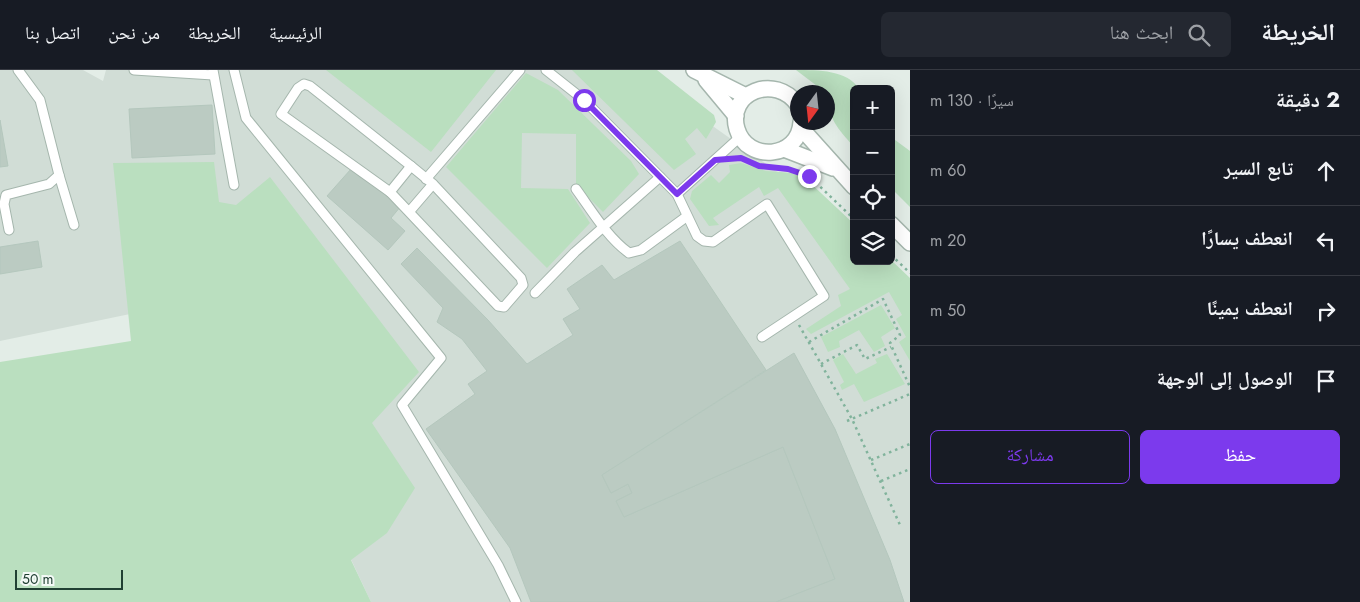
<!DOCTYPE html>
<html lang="ar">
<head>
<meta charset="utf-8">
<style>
  :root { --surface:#171b24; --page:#242831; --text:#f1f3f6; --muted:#9ea1a6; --line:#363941; --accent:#7c3aed }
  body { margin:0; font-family:Jost,"Noto Naskh Arabic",sans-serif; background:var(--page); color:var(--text); direction:rtl }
  .controls { position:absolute; right:15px; top:15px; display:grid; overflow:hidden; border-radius:8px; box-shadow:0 5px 20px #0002 }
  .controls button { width:45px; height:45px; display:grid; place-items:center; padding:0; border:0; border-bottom:1px solid var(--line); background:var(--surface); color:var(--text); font:25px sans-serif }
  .compass { position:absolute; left:790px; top:15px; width:45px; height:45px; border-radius:50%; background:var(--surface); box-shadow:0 5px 20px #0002; rotate:195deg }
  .scale { position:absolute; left:15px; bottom:12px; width:108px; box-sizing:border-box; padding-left:5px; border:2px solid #214033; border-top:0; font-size:14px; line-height:18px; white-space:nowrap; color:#214033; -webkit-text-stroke:4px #f3f9f6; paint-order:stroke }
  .stop { position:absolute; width:15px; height:15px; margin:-11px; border:4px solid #7c3aed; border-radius:50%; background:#fff }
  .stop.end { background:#7c3aed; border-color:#fff; box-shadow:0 1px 5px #0008 }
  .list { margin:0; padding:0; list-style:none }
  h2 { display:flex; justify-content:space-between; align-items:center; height:65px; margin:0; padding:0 20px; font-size:21px }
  h2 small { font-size:16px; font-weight:400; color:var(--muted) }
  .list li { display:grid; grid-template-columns:32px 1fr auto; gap:15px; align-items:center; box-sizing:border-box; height:70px; padding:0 20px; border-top:1px solid var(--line) }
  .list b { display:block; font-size:19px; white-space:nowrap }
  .list em { font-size:16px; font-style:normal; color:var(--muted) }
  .actions { display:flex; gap:10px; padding:15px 20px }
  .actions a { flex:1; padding:11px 0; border:1px solid var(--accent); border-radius:8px; text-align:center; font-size:18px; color:var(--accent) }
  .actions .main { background:var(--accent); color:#fff }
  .icon { flex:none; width:28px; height:28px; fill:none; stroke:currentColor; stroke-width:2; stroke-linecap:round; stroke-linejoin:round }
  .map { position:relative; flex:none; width:910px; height:532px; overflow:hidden; direction:ltr }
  header { display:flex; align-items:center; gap:30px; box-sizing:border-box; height:70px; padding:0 25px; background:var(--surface); border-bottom:1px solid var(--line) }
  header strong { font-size:24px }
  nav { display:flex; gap:28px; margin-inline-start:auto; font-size:18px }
  .search { width:350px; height:45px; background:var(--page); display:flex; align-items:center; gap:12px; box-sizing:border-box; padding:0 18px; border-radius:8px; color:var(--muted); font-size:19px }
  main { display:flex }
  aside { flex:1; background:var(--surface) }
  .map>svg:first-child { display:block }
  .built { fill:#d1ddd6 }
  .green { fill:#badfbf }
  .building { fill:#bbcbc2; stroke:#b4c7bd }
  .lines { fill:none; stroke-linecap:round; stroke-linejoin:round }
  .service-casing { stroke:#a5b6ad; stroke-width:11 }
  .tertiary-casing { stroke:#a5b6ad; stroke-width:18 }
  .path { stroke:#81b39c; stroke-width:2.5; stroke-dasharray:2.5 4; stroke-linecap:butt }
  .service { stroke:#fff; stroke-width:9 }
  .tertiary { stroke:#fff; stroke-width:15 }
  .route { stroke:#7c3aed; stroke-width:6 }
</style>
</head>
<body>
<header>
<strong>الخريطة</strong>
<div class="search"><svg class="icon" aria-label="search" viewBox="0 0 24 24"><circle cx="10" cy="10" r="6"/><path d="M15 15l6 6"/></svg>ابحث هنا</div>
<nav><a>الرئيسية</a><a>الخريطة</a><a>من نحن</a><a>اتصل بنا</a></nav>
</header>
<main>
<aside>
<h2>2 دقيقة<small>سيرًا · 130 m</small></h2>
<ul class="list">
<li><svg class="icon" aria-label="ahead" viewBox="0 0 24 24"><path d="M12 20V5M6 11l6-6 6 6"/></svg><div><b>تابع السير</b></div><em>60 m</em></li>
<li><svg class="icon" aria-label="left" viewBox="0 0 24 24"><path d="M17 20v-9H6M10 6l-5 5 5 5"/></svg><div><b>انعطف يسارًا</b></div><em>20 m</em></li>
<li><svg class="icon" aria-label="right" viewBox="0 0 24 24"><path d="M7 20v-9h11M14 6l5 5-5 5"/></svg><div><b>انعطف يمينًا</b></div><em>50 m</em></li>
<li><svg class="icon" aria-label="arrive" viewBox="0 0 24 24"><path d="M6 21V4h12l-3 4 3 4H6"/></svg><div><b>الوصول إلى الوجهة</b></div></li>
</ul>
<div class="actions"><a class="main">حفظ</a><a>مشاركة</a></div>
</aside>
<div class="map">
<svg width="910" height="532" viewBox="0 0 910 532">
  <rect width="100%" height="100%" fill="#e3ede7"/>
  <!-- built -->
  <path class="built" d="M0 0H83L103 11 106 0H634L804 121 854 191 910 226V532H371L333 451 130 244 0 271Z"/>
  <!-- green -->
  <g class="green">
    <path d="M326 0H496L431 82Z"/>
    <path d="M572 0H657L714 45 716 52 706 69 697 58 685 69 696 84 674 100Z"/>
    <path d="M796 0C818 0 848 0 859 19H854V77C837 57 828 50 828 22H820L817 16Z"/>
    <path d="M526 3 558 20 631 91 639 104 603 142 576 115V64L522 63 521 118 568 119 590 153 547 198 446 97Z"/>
    <path d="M891 67 910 81V137L891 118Z"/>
    <path d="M214 92 219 132 236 135 270 107 419 302 372 353 415 418 387 463 351 490 371 532H0V292L131 271 113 93Z"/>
    <path d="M741 93 766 101 794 103 805 108 854 154V191L891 190 910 208V291L899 272 906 267 896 249 902 245 889 222 811 264 806 259 841 236 838 225 850 219 778 118 764 126 759 117 713 148 719 155 709 156 690 129 692 121 711 105 719 113 730 102 729 95Z"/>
    <path d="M881 235 895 258 881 267 885 276 874 282 859 260 839 271 840 277 828 282 821 267Z"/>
    <path d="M843 284 856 304 877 293 875 289 887 284 905 314 864 332 854 314 842 320 840 315 844 312 833 290Z"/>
  </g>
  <!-- building -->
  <g class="building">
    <path d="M212 35 215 84 132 88 129 39Z"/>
    <path d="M0 50 8 96 0 97Z"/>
    <path d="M351 99 361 108 365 104 401 136 391 148 405 161 388 180 327 126Z"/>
    <path d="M38 171 42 197 0 204V177Z"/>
    <path d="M680 171 766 300 602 405 611 423 628 414 632 423 616 431 624 447 783 377 835 509 776 532H531L510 478 426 359 475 324 468 314 487 301 462 269 437 252 443 238 401 194 417 178 488 250 527 294 573 265 563 249 580 239 567 219 602 195 614 210Z"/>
    <path d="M794 283 835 359 890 490 904 532H776L835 509 783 377 624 447 616 431 632 423 628 414 611 423 602 405Z"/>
  </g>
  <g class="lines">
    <!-- service casing -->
    <g class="service-casing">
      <g id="service">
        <path d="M134 0 213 5"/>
        <path d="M213 0 234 115"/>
        <path d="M234 0 246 48 441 288 402 335 498 495 516 532"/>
        <path d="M546 0 584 30 677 124 697 166 704 171 713 172 767 134 824 226 762 267"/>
        <path d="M59 105 74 155"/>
        <path d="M426 109 520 0"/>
        <path d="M576 119C592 141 607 167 629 183L641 180 686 147"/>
        <path d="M390 122 281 44 298 18 304 14 310 16 411 96"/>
        <path d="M677 124 740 67"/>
        <path d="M409 142 498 236 504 237 523 215 521 208 433 114 411 96 390 122 409 142 433 114"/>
        <path d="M9 160 4 134 6 125 49 114 59 105 40 30 18 0"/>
        <path d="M535 223 575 182 660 107"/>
      </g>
    </g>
    <!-- tertiary casing -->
    <g class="tertiary-casing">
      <g id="tertiary">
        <path d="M694 0 746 26"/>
        <path d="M706 10 736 46"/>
        <path d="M798 35C776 3 726 22 737 59 747 93 799 89 801 52"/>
        <path d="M801 58 854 117"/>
        <path d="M784 79 833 98"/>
        <path d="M891 154 910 173"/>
      </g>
    </g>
    <!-- path -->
    <g class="path">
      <path d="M774 97 788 99 809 106 854 149"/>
      <path d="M891 185 910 203"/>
      <path d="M799 255 852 349 900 455"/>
      <path d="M809 272 883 229 900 265 890 273 910 317"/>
      <path d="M821 294 857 275 865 289 891 277"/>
      <path d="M847 351 910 324"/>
      <path d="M871 390 910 374"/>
      <path d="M881 411 910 399"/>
    </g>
    <!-- service -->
    <use href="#service" class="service"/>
    <!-- tertiary -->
    <use href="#tertiary" class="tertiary"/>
  </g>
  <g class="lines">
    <!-- route -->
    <path class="route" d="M584 30 677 124 715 90 741 88 759 96 788 99 809 106"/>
  </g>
</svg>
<div class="controls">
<button>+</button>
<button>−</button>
<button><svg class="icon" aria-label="locate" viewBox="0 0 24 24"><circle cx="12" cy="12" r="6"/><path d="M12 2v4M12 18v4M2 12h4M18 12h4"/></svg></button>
<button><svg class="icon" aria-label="layers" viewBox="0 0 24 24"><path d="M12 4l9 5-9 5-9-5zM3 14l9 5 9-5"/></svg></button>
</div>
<svg class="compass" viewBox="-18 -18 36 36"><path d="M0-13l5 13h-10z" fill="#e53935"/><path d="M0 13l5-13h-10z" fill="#9ea1a6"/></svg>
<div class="scale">50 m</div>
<div class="stop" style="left:584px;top:30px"></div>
<div class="stop end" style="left:809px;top:106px"></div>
</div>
</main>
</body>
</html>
